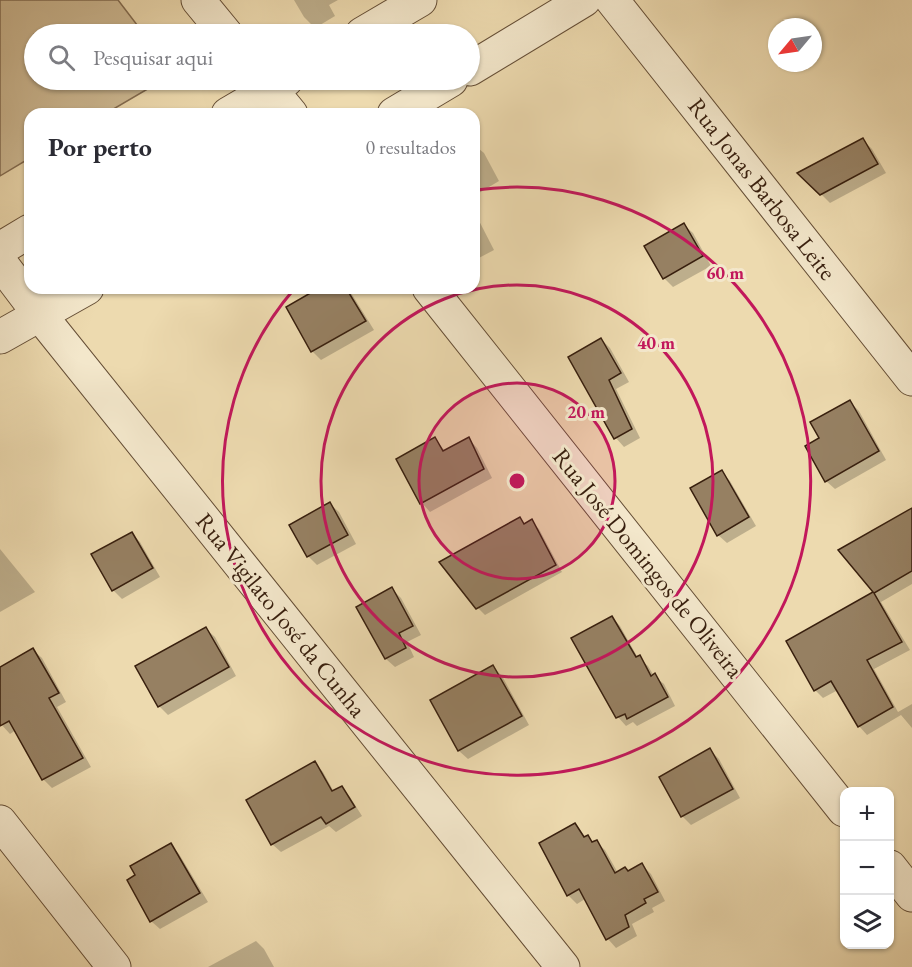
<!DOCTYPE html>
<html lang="pt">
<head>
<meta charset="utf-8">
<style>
  :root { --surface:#fff; --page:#f7f7f7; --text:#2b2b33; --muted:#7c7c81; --line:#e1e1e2 }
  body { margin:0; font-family:"EB Garamond",serif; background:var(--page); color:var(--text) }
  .controls { position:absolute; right:18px; bottom:18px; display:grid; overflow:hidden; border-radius:12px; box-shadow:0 2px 4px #0004 }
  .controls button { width:54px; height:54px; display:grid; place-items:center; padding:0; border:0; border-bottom:2px solid var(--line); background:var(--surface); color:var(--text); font:30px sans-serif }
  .compass { position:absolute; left:768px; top:18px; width:54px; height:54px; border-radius:50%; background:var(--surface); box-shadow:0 2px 4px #0004; rotate:241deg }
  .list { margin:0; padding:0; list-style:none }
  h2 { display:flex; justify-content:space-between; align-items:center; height:78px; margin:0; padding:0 24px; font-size:26px }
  h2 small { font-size:20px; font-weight:400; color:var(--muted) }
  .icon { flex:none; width:33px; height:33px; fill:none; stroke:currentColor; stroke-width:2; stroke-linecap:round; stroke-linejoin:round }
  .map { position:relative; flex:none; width:912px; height:967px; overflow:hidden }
  .search { position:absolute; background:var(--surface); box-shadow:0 2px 4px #0004; left:24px; top:24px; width:456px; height:66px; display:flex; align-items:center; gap:15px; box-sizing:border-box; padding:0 21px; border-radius:33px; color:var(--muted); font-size:22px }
  .panel { position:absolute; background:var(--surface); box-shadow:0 2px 4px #0004; left:24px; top:108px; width:456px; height:186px; border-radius:18px }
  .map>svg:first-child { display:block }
  .green { fill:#ceba94; stroke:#836c51; stroke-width:1.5 }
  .shadow { fill:#0003 }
  .building { fill:#968062; stroke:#381f0e; stroke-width:1.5 }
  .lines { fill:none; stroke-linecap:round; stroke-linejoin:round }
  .minor-casing { stroke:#654e36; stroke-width:35 }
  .minor { stroke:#f3e7cb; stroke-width:33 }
  .ring { fill:none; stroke:#c2185b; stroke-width:3 }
  .labels { text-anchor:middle; stroke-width:6; stroke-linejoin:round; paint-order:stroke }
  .street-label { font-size:24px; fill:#381f0e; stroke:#f3e7cb }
  .centre { fill:#c2185b; stroke:#f3e7cb; stroke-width:3 }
  .ring-label { font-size:18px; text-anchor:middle; font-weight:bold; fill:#c2185b; stroke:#f3e7cb; stroke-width:6; stroke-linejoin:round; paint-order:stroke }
</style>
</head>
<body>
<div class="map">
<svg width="912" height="967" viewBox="0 0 912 967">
  <rect width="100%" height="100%" fill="#eddaaf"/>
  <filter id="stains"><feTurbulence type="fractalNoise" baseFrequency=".00333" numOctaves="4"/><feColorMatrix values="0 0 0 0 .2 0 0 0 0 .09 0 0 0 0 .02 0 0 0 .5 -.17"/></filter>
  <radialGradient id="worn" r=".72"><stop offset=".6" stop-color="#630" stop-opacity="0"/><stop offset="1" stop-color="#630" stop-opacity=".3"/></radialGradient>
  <!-- green -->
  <path class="green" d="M0 0H118L144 34H34V80H163L105 114H30V158L0 176Z"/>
  <!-- shadow -->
  <g class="shadow">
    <path d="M294 0H338L329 5 335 16 315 28 304 17Z"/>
    <path d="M863 140 872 149 886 173 830 203 800 173Z"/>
    <path d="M474 145 484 153 499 181 474 196Z"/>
    <path d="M474 211 494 250 477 259 474 255Z"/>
    <path d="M684 225 693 233 711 266 673 287 664 278 646 246Z"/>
    <path d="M322 288H348L374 330 321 360 312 351Z"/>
    <path d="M601 339 610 348 629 382 616 389 640 438 624 447 616 438Z"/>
    <path d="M850 402 859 411 886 460 835 489 826 481 821 439Z"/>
    <path d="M435 439 446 452 469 439 477 448 492 478 430 512 422 503 398 459Z"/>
    <path d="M722 472 730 481 756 526 727 543 718 535Z"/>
    <path d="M330 504 339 512 356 544 317 565 308 556 292 526Z"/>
    <path d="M912 510V584L881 602 910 650 874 669 898 712 912 704V728L901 715 867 735 859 726 838 690 823 698 815 690 788 642 875 592Z"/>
    <path d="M519 519 525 524 531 521 539 529 562 572 485 615 478 608Z"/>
    <path d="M132 534 140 542 160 577 122 599 113 590Z"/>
    <path d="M0 549 35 592 0 612Z"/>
    <path d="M392 589 401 598 421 635 407 642 414 657 395 667 386 659 358 608Z"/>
    <path d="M612 617 620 626 638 658 648 666 654 676 664 684 675 706 637 726 633 722 626 726 618 717 573 639Z"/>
    <path d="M206 629 215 637 236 676 168 715 159 706Z"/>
    <path d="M33 650 42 658 66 702 57 707 91 767 52 788 43 779 16 730 10 734 0 723V669Z"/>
    <path d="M493 667 502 676 529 725 468 759 459 751Z"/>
    <path d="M710 750 719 759 740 798 691 825 683 817 661 777Z"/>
    <path d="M315 763 323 772 334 792 341 788 350 797 362 816 336 832 329 826 281 852 272 844Z"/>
    <path d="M575 825 586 838 588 837 594 843 596 842 605 850 618 873H628L642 865 651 874 665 901 652 908 654 912 632 924 637 936 616 948 608 939 585 899 577 904 568 895Z"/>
    <path d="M171 845 179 854 208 902 160 929 151 921Z"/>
    <path d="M256 941 264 949 274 967H208Z"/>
  </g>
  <!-- building -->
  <g class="building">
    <path d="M863 138 878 164 820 195 797 173Z"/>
    <path d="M684 223 703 256 663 279 644 246Z"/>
    <path d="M319 288H346L366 321 311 352 286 307Z"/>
    <path d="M601 338 621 373 609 380 632 429 614 439 568 357Z"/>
    <path d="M850 400 879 451 825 482 805 446 819 438 810 422Z"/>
    <path d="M435 437 443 451 469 437 484 469 420 504 396 459Z"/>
    <path d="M722 470 749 517 717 536 690 488Z"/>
    <path d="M330 502 348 535 307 557 289 525Z"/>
    <path d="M912 508V571L874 593 902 642 867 660 893 707 858 727 831 681 814 691 786 641 873 592 838 550Z"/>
    <path d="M520 517 524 524 532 519 556 565 476 609 439 562Z"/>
    <path d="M132 532 153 568 112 591 91 554Z"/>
    <path d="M392 587 413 626 399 633 406 648 385 659 356 607Z"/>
    <path d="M612 616 636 657 640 655 651 676 655 673 668 697 627 719 625 714 616 718 571 638Z"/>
    <path d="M206 627 229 667 158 707 135 666Z"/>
    <path d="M33 648 59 693 49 698 83 758 42 780 9 721 0 726V667Z"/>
    <path d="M493 665 522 716 458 751 430 700Z"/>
    <path d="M710 748 733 789 681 817 659 777Z"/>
    <path d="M315 761 332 791 342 786 355 807 326 824 321 817 271 845 246 800Z"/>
    <path d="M575 823 584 837 588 835 592 842 597 840 615 873 625 867 628 871 642 863 658 892 644 899 646 903 625 915 629 927 606 940 579 889 567 896 539 843Z"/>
    <path d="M171 843 200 893 150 922 127 880 135 875 130 866Z"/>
  </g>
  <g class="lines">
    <!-- minor casing -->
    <g class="minor-casing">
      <g id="minor">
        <path d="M198 0 226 34"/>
        <path d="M612 0 912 379"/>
        <path d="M362 34 420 0"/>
        <path d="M470 69 584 0"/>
        <path d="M263 80 291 114"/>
        <path d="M228 114 286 80"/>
        <path d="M394 114 451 80"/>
        <path d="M0 249 30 231"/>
        <path d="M0 262 40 315 563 967"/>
        <path d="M429 288 844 810"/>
        <path d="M0 337 87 288"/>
        <path d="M0 822 114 967"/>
        <path d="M890 867 912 895"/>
      </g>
    </g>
    <!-- minor -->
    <use href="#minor" class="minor"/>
  </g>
  <!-- distance rings -->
  <circle cx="517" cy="481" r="98" fill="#c2185b" fill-opacity=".12"/>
  <g class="ring">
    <circle cx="517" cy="481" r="98"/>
    <circle cx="517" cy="481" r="196"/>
    <path d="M476 190A294 294 0 1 1 295 288"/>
  </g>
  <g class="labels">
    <!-- street labels -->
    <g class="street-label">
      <text transform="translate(762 189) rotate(52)" y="8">Rua Jonas Barbosa Leite</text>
      <text transform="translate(648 563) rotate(51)" y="8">Rua José Domingos de Oliveira</text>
      <text transform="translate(281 615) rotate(51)" y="8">Rua Vigilato José da Cunha</text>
    </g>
  </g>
  <circle cx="517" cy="481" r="9" class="centre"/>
  <g class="ring-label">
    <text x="725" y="279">60 m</text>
    <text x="656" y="349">40 m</text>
    <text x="586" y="418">20 m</text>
  </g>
  <rect width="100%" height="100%" filter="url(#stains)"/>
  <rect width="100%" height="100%" fill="url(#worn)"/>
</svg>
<div class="controls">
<button>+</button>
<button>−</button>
<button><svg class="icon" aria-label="layers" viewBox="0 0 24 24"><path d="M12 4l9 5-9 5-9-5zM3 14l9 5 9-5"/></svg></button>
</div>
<svg class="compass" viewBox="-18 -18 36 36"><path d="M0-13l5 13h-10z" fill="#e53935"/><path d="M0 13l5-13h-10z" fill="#7c7c81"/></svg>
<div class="search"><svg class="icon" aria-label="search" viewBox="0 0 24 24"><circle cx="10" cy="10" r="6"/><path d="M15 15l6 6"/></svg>Pesquisar aqui</div>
<section class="panel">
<h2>Por perto<small>0 resultados</small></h2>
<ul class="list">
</ul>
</section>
</div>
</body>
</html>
